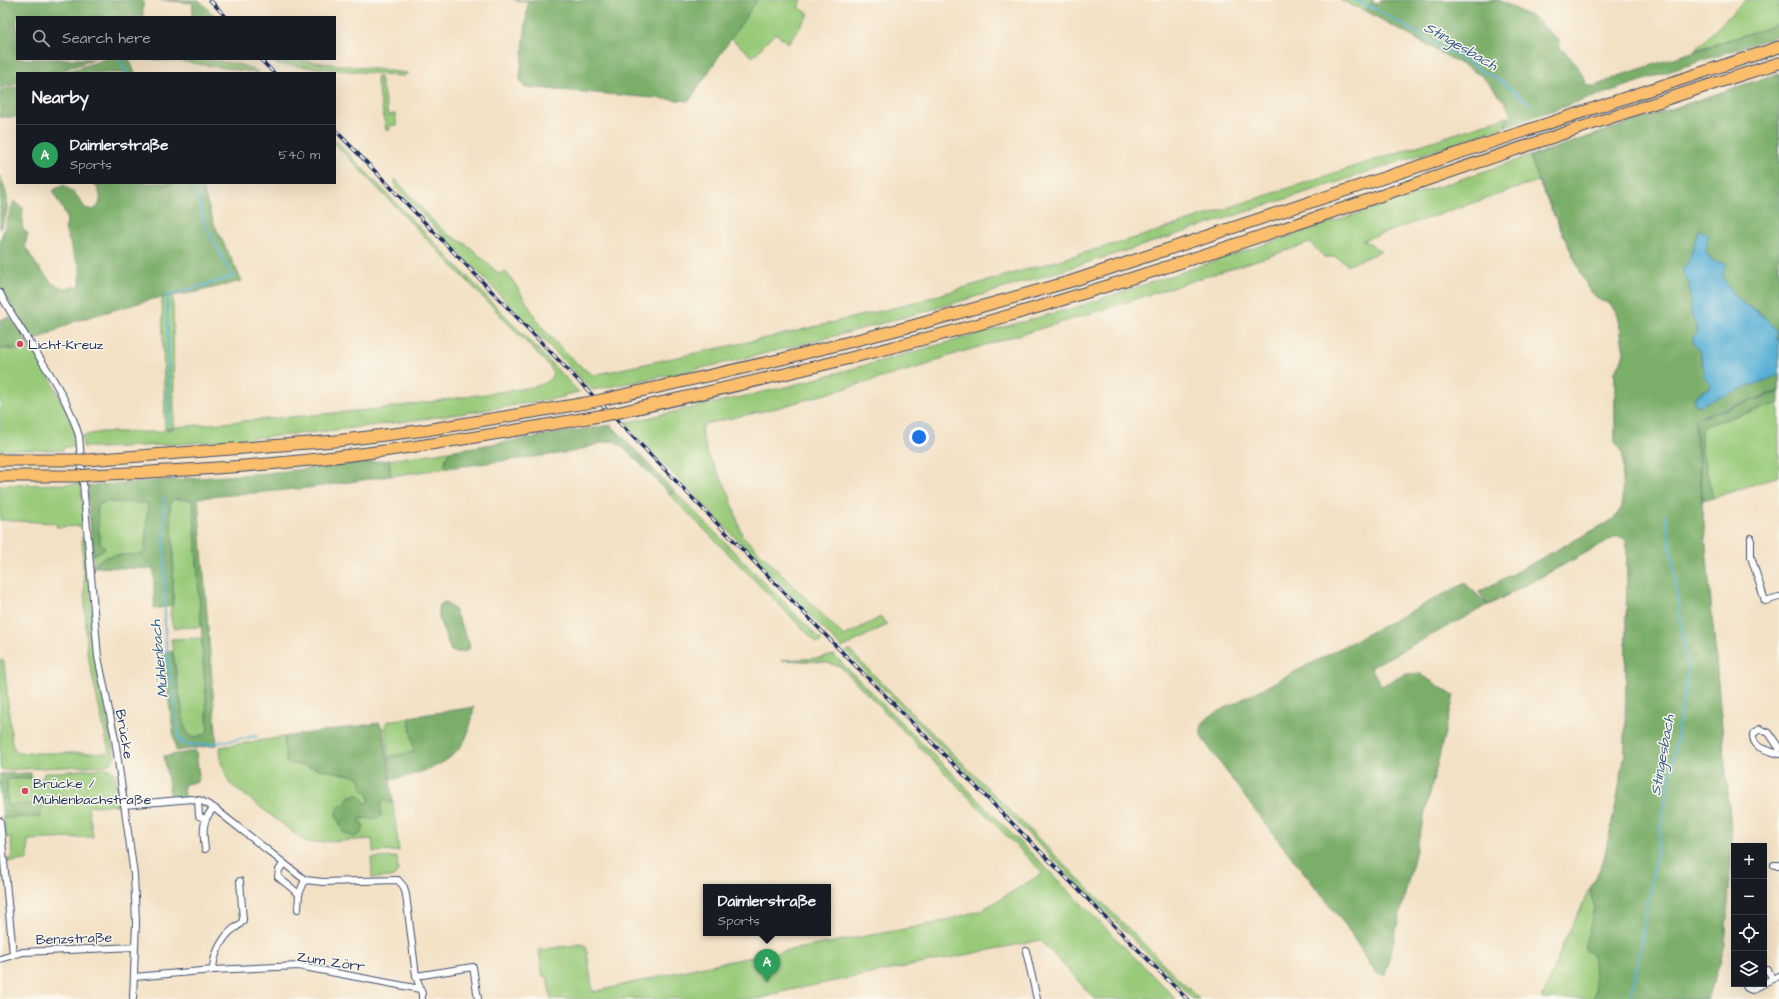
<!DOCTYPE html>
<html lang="en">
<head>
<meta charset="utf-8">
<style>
  :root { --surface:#171b24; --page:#20242c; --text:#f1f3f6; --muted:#9ea1a6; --line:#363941; --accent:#b45309 }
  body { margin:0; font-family:"Architects Daughter",sans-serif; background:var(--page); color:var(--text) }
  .controls { position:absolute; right:12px; bottom:12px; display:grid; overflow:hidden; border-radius:0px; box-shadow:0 4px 16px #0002 }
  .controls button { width:36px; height:36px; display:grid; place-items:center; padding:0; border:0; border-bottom:1px solid var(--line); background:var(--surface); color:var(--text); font:20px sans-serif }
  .you { position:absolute; left:919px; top:437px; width:14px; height:14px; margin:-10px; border:3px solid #fff; border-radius:50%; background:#1a73e8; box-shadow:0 0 0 6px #1a73e833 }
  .badge { display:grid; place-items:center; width:26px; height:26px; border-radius:50%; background:var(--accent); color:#fff; font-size:13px; font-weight:700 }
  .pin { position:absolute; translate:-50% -33px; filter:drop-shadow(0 1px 2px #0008) }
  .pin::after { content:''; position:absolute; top:21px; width:14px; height:12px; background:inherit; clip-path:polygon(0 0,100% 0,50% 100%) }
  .popup { position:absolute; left:703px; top:884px; width:128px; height:52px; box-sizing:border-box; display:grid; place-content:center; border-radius:0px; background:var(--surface); filter:drop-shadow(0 1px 3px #0005); font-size:13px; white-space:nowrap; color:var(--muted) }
  .popup b { font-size:15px; color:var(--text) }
  .popup::after { content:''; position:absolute; left:50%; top:100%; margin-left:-8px; border:8px solid transparent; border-top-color:var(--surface) }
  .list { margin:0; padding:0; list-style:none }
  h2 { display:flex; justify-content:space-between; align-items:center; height:52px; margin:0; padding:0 16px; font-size:17px }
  h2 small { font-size:13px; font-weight:400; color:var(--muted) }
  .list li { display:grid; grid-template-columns:26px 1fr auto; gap:12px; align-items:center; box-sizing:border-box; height:60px; padding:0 16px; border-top:1px solid var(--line) }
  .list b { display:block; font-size:15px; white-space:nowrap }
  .list p { margin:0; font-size:13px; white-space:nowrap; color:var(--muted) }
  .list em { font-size:13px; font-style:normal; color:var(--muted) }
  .icon { flex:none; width:22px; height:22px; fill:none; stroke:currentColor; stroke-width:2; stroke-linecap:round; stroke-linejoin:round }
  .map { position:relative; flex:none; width:1779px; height:999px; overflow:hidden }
  .search { position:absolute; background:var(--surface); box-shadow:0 4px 16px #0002; left:16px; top:16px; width:320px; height:44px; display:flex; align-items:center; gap:10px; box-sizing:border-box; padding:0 14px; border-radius:0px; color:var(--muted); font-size:15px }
  .panel { position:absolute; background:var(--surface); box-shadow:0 4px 16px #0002; left:16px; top:72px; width:320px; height:112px; border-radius:0px }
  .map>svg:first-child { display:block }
  .green { fill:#99ca79; stroke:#5a7c6c }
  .forest { fill:#7aae69; stroke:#4a6e64 }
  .water { fill:#59b0d6; stroke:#3a709a }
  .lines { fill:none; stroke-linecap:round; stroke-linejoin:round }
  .stream { stroke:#59b0d6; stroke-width:2 }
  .minor-casing { stroke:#3b4a6d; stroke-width:8 }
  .motorway-casing { stroke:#3b4a6d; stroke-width:13 }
  .minor { stroke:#fff; stroke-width:6 }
  .motorway { stroke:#fabe6d; stroke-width:11 }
  .rail-casing { stroke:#1b2f5e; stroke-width:3.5 }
  .rail { stroke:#fbf7ec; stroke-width:2; stroke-dasharray:6; stroke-linecap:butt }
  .motorway-bridge-casing { stroke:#3b4a6d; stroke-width:13; stroke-linecap:butt }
  .motorway-bridge { stroke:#fabe6d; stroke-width:11 }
  .poi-dot { fill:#d1495b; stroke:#fbf7ec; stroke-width:1.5 }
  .labels { text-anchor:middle; stroke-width:3; stroke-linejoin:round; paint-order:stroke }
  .poi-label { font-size:14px; fill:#1b2f5e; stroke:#fbf7ec; text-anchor:start }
  .street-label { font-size:14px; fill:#1b2f5e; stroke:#fbf7ec }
  .water-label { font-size:15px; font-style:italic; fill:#315c88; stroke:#fbf7ec }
</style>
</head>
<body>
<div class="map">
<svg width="1779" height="999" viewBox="0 0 1779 999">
  <rect width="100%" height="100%" fill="#fbf7ec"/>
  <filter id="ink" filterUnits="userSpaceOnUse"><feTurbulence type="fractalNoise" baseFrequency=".025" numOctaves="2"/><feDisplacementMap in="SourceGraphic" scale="8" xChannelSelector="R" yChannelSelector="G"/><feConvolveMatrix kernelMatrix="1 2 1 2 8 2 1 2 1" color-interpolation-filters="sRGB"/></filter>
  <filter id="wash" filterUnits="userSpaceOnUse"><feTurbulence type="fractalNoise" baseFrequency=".012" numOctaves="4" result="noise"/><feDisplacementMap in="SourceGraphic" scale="16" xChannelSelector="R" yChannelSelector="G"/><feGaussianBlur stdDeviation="0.9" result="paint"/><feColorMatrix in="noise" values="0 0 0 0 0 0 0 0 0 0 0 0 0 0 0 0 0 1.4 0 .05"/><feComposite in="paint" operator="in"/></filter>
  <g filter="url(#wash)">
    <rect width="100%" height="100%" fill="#f3e1c5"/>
    <!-- green -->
    <g class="green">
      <path d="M757 0H802L798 7 809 14 788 43 775 33 753 57 730 38Z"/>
      <path d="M1340 0H1371L1374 1 1371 3 1366 11Z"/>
      <path d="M1745 0H1779V24L1695 50Z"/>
      <path d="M149 59C173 59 241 58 259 73L187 62Z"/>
      <path d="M271 59H288L408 73 403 76 276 64Z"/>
      <path d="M1779 73V391L1702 416 1699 417 1695 423 1732 842 1725 946 1708 999H1542L1565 940 1603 863 1615 809 1625 754 1627 542 1623 537 1617 536 1489 605 1479 592 1614 519 1622 507 1623 455 1615 441V371L1621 362 1624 352 1618 315 1609 303 1599 300 1589 290 1538 181 1363 240 1381 251 1349 265 1335 257H1324L1310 243 1086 315 945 357 930 364 777 408 705 424 701 431 708 455 729 493 742 535 844 636 881 617 887 625 842 648 624 423 786 387 1080 306Z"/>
      <path d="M376 77H380L388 115 395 114 397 125 389 126 390 130H386Z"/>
      <path d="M1509 116 1506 122V126C1404 161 1300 194 1197 228 998 292 798 353 592 390L396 188 395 179 434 222 447 234 469 246 499 274 505 271C517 285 525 300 534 315 547 335 572 362 593 375L776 336 897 307 1142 236Z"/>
      <path d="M335 140 579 392 564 395V397C409 424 254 442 98 448L97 447H83L82 436 101 432H159L177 427 379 409 527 388C537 386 548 385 553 374L551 368 335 144Z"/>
      <path d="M173 296 174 427 165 429 162 297Z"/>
      <path d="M0 349 34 351C52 382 71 411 78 447H64L63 450H0Z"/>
      <path d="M1779 403V476L1713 498 1701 447V430L1704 426Z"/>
      <path d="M449 451 444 465 447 468 391 476 389 460Z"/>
      <path d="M81 484 85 526 56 527V523L0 520V485Z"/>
      <path d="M675 492 822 641 818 644 670 495Z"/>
      <path d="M175 499 193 500 201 627 173 628 170 613 173 603V546L170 508 171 500Z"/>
      <path d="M106 502H148L145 550 142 554C128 557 111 552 100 560 97 562 96 566 94 568L93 555 104 549V546L100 543 97 508 99 504Z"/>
      <path d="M82 537 86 543 97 671 114 752V759L111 763 106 765 4 770 0 768V660L4 661 12 744 15 750 19 753H109L87 651Z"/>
      <path d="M201 638 208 728 206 734 195 737 189 736 185 728 171 639Z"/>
      <path d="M849 650 1199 999H1193L846 652Z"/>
      <path d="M834 655 1176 999H1095L1040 940 790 990 758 999H551L547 976 543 977 539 950 581 944 586 946 593 992 704 966 931 924 982 910 1043 873 840 666 823 662 781 660 819 658Z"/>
      <path d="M409 717 414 752 388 757 385 724 389 721Z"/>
      <path d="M284 737 286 762 359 777 369 794V802C359 806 348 803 338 808L336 814 343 832 354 837 362 824 358 818 364 819 381 809 380 801H386L393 804 399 851 373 852 372 839 307 843 229 783 221 762 220 747Z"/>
      <path d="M105 768 111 769 115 773 120 805 88 806 93 837 28 840V860L7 862V860L12 856 11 838 6 837 3 818 39 817 44 805H7V779L43 778 44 773Z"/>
      <path d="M397 857 398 871 394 877 372 878 371 858Z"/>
    </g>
    <!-- forest -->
    <g class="forest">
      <path d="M0 0H143V17H17V59H95L55 73H17V84L0 88Z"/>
      <path d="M161 0H199L216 17H192L193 3Z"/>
      <path d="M514 0H757L689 101 524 87 520 79 528 1Z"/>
      <path d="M1380 0H1499L1537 20 1559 41 1560 48C1575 60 1580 69 1587 86H1596L1618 76 1779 24V35L1506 126V122L1512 115 1504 101 1482 76 1366 11 1371 3 1378 4Z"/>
      <path d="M106 59H129L135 73H63Z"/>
      <path d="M1779 73V340L1775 339 1761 313 1748 306 1733 294 1706 252 1707 236 1698 230 1685 276 1689 282 1691 312 1698 333V347L1704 370 1703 376 1711 384 1710 388 1699 393 1694 399 1697 405 1779 375V391L1702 416 1699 417 1695 423 1732 842 1725 946 1708 999H1593L1596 992 1592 954 1584 949 1595 908 1590 889 1603 863 1615 809 1625 754 1627 542 1622 537 1617 536 1488 605 1479 592 1614 519 1622 507 1623 455 1615 441V371L1621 362 1624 352 1618 315 1609 303 1599 300 1589 290 1539 181 1530 157Z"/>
      <path d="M17 87V117H0V90Z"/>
      <path d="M0 176C9 198 11 207 0 229Z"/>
      <path d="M94 183H201L214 224 242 281 196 292 153 299 75 321 34 341 0 288V241L14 201 23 208 22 225 24 231 28 233 25 246 35 263 53 284 63 288 80 286V265L75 258 65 229 67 223 66 215 53 192 55 189 64 185 77 196 85 208 93 210C104 204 101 192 94 183Z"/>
      <path d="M10 317 32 349 0 348V320Z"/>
      <path d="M1779 392V403L1704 426 1701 430V447L1713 498 1703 501 1696 427 1698 421 1703 417Z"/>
      <path d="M611 425 675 492 670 495 629 452 614 441 604 442 573 452 447 468 444 465 449 451Z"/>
      <path d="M389 460 391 476 308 488 198 498 217 745 176 751 162 653 172 651 185 728 189 736 195 737 206 734 208 728 193 500 175 499 171 500 170 508 173 546V603L171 606 154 609V569L96 567 98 561C111 552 127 557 142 554L145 550 148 503 106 502 99 504 97 508 100 543 104 546V549L93 555 87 486 266 473Z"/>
      <path d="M1465 583 1488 605 1371 667 1381 686 1406 674 1419 673 1454 696 1385 975 1376 974 1346 926 1253 808 1202 738C1199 728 1202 723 1210 716Z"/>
      <path d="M446 602 454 609 469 643 470 648C465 653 458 653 451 651L439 619V606L442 603Z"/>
      <path d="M474 707C472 718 470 730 465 740 451 766 418 774 391 780L388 757 414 752 409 717Z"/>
      <path d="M379 723 383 729 393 804 386 801H381V816L373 819 359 818 364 828 360 834 354 837 343 832 336 814 338 808 345 804 349 796 359 795 365 803 369 802V794L363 790 359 777 286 762 284 737Z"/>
      <path d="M196 751 199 776 197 782 185 784 183 790 185 799 171 800 164 756Z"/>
      <path d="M31 773V778L7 779V805L44 804 39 817 3 818 0 792V774Z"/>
    </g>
    <!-- water -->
    <path class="water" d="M1699 229 1708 236 1706 252 1712 261 1727 263 1722 275C1725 281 1729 288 1733 294 1748 311 1764 310 1777 332L1776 339 1779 340V375L1697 406 1694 400 1699 393 1710 388 1711 384 1703 376C1705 364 1701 351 1693 343V337L1698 333 1691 312 1689 282 1685 276 1682 268 1687 266Z"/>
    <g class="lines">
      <!-- stream -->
      <g class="stream">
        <path d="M1354 0 1374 8 1504 83 1532 106"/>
        <path d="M120 60 127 73"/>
        <path d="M169 424 167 296 232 277 204 221 194 183"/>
        <path d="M164 497 165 635 179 736C181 739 182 742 185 743 198 749 242 738 257 736"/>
        <path d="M179 737 180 744"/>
        <path d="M1631 999 1688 672 1666 515"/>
      </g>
    </g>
  </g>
  <g filter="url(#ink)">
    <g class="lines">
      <!-- minor casing -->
      <g class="minor-casing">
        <g id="minor">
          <path d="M0 293C25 342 63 382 79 436L98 657 115 739 134 875 136 922 133 999"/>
          <path d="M1751 538V557L1765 601 1779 597"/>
          <path d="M1779 748 1769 733 1760 729 1753 734C1752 749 1768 750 1779 754"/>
          <path d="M198 800 199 816 205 819"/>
          <path d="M124 805 191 799 202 801 214 808 305 880 323 882 398 880 404 887 406 895 416 976 422 994V999"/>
          <path d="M0 821 13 954"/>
          <path d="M205 849C203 833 201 820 214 808"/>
          <path d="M283 864 279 870 278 877 299 894"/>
          <path d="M1774 865H1779"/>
          <path d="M298 909 299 894 305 880"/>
          <path d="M1026 951 1037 999"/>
          <path d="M0 959 23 952 135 947"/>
          <path d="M213 970C213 957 221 939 232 930 236 927 241 925 243 920L240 881"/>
          <path d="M1764 971 1768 970 1772 978"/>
          <path d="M416 976 473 967 478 999"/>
          <path d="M134 977 213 970 299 966 420 989"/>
          <path d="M1764 983 1779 976"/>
          <path d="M1745 984 1747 988 1752 990 1763 984"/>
        </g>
      </g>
      <!-- motorway casing -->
      <g class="motorway-casing">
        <g id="motorway">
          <path d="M601 400 778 360 912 326 1072 281 1779 47"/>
          <path d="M616 413C771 378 926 342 1078 295 1313 223 1544 136 1779 63"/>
          <path d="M0 460H76"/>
          <path d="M87 460 335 441 426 430 586 403"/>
          <path d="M90 475C172 471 254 467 335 457 423 447 511 431 599 416"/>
          <path d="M0 476H76"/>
        </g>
      </g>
      <!-- minor -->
      <use href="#minor" class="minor"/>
      <!-- motorway -->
      <use href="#motorway" class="motorway"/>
      <!-- rail casing -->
      <g class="rail-casing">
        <g id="rail">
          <path d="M210 0 226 17"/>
          <path d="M260 59 274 73"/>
          <path d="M335 130 841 651 1187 999"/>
        </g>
      </g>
      <!-- rail -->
      <use href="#rail" class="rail"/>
      <!-- motorway-bridge casing -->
      <g class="motorway-bridge-casing">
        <g id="motorway-bridge">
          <path d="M586 403 601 400"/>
          <path d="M599 416 616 413"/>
          <path d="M76 460H87"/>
          <path d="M76 476 90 475"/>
        </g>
      </g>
      <!-- motorway-bridge -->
      <use href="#motorway-bridge" class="motorway-bridge"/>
    </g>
  </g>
  <!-- markers -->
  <g class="poi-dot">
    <circle cx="20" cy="344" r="4"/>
    <circle cx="25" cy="791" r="4"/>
  </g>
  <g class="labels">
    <!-- poi labels -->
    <g class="poi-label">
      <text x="28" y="349">Licht-Kreuz</text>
      <text x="33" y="788">Brücke /<tspan x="33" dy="16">Mühlenbachstraße</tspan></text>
    </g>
    <!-- street labels -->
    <g class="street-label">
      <text transform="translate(125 734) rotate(80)" y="5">Brücke</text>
      <text transform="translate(74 938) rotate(-2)" y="5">Benzstraße</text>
      <text transform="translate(331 961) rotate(9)" y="5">Zum Zörr</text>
    </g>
    <!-- water labels -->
    <g class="water-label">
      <text transform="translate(1461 46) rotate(30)" y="5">Stingesbach</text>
      <text transform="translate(159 659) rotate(-96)" y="5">Mühlenbach</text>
      <text transform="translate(1662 755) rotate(-80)" y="5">Stingesbach</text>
    </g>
  </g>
</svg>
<div class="controls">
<button>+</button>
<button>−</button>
<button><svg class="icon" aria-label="locate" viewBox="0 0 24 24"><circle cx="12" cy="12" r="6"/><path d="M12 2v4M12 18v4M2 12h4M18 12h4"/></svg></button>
<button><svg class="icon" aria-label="layers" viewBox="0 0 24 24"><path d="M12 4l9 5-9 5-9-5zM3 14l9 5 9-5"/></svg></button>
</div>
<div class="you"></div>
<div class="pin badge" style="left:767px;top:982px;background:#2e9e5b">A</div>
<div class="popup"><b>Daimlerstraße</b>Sports</div>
<div class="search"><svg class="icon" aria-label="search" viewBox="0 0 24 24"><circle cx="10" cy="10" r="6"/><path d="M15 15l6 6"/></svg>Search here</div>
<section class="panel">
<h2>Nearby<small></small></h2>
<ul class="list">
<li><span class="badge" style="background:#2e9e5b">A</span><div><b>Daimlerstraße</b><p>Sports</p></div><em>540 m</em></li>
</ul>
</section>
</div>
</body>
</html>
